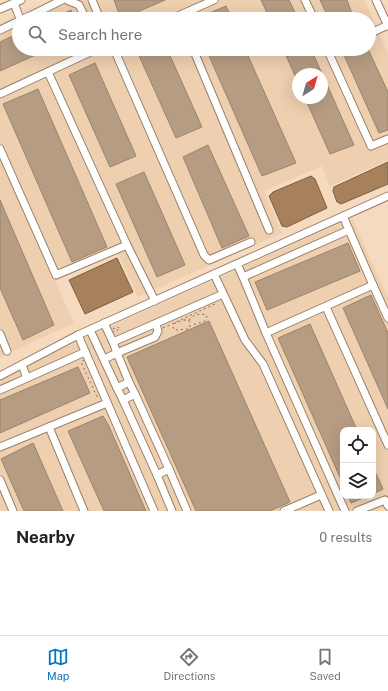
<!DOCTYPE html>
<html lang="en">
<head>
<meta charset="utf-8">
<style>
  :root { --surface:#fff; --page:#f2f2f2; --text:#202124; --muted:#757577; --line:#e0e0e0; --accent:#0677c1 }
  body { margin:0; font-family:"Public Sans",sans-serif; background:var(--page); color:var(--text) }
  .controls { position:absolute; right:12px; bottom:12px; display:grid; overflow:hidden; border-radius:8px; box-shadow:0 4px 16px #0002 }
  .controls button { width:36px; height:36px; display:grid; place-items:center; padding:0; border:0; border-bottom:1px solid var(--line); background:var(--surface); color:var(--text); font:20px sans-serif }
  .compass { position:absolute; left:292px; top:68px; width:36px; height:36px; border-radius:50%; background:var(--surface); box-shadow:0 4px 16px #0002; rotate:37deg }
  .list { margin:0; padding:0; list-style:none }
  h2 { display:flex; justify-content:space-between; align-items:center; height:52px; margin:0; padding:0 16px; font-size:17px }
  h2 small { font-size:13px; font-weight:400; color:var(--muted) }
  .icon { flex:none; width:22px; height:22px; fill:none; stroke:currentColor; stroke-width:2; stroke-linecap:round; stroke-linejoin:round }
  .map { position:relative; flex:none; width:388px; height:511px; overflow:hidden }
  .search { position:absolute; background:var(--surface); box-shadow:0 4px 16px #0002; left:12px; right:12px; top:12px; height:44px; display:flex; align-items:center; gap:10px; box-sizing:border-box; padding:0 14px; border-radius:22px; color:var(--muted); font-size:15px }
  .sheet { height:124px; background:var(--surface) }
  nav { display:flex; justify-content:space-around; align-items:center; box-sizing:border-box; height:56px; border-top:1px solid var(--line); background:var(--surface); font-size:11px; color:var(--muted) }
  nav a { display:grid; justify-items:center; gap:2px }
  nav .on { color:var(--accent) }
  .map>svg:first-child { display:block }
  .built { fill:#eecfaf; fill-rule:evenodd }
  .water { fill:#a6815b; stroke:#7b5e41 }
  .building { fill:#b59c83; stroke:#9c846b }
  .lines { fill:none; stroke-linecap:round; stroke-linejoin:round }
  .minor-casing { stroke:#988068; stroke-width:9 }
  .path { stroke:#806f5e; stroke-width:1; stroke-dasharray:2 3; stroke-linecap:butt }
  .minor { stroke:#fff; stroke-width:7 }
</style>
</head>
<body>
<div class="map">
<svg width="388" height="511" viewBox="0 0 388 511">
  <rect width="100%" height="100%" fill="#f5dac0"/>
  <!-- built -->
  <g class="built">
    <path d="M52 0H364L388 53V160L330 186 322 166 264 191 282 233 138 297 118 253 55 281 74 323 0 357V24ZM19 19H369V49H19ZM298 74H322V98H298Z"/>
    <path d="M352 218 388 298V505L378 511H0V376ZM343 430H373V496H343Z"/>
  </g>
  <!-- water -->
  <g class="water">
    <path d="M388 162V184L341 204 337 202 333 191 334 187Z"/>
    <path d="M311 176 315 179 327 208 287 227 282 226 269 196 273 192Z"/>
    <path d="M117 258 133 292 85 314 69 280Z"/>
  </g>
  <!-- building -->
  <g class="building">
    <path d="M114 0H165L121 19Z"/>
    <path d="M261 0H289L298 19H270Z"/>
    <path d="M320 0H347L354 19H329Z"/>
    <path d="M226 6 232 19H195Z"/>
    <path d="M71 10 75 19H52Z"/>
    <path d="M19 33V49H49L0 71V42Z"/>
    <path d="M136 49H167L202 127 176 138Z"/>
    <path d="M206 49H245L296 163 262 176Z"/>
    <path d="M283 49H311L354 145 330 154 305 98H322V74H298V82Z"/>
    <path d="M356 49H368L388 92V130L379 133 344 55Z"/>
    <path d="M95 63 136 156 110 167 69 75Z"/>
    <path d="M38 89 107 247 72 262 3 104Z"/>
    <path d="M208 145 249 236 222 248 183 157Z"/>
    <path d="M144 172 185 265 157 277 116 184Z"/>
    <path d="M0 200 54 325 23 340 0 288Z"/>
    <path d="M348 243 360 271 267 310 255 282Z"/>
    <path d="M371 295 388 333V409L343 308Z"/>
    <path d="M209 321 290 502 270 511H196L127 357Z"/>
    <path d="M310 324 357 430H343V484L278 338Z"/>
    <path d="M78 367 90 393 0 433V400Z"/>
    <path d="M103 416 108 424 146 511H104L68 431Z"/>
    <path d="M33 443 34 445 63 511H24L1 459Z"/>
    <path d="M373 467 383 489 373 494Z"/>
    <path d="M348 496H368L351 503Z"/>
  </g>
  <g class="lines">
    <!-- minor casing -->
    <g class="minor-casing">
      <g id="minor">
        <path d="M67 0 79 5 86 19"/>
        <path d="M92 0 100 19"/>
        <path d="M305 0 314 19"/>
        <path d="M376 0 388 26"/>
        <path d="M14 3 20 19"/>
        <path d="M0 9 21 0"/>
        <path d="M24 19 62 0"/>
        <path d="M171 19 214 0"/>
        <path d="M0 30 19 21"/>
        <path d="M369 34 388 25"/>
        <path d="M114 49 204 255 209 260 251 242"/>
        <path d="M193 49 269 230"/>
        <path d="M327 49 371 146 388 139"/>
        <path d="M48 72 127 245 155 301"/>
        <path d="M0 94 97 49"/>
        <path d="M0 149 56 275 127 245"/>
        <path d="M237 264 243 277 349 230 343 216"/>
        <path d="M214 274 245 340 263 364 329 511"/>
        <path d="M243 277 266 333 373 285 349 230"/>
        <path d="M373 285 388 318"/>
        <path d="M326 307 388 445"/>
        <path d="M104 323 113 342"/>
        <path d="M156 324 158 331 155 337 117 353 113 342 223 294"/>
        <path d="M90 330 117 388 129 382 117 353 104 359"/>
        <path d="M266 333 345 511"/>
        <path d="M0 334 7 351"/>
        <path d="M78 335 154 511"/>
        <path d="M22 365 27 378 85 352"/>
        <path d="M0 376 78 335 388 196"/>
        <path d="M117 388 123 400 135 394 129 382"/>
        <path d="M0 390 27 378"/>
        <path d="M123 400 157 475 169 469 135 394"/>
        <path d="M49 427 84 511"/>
        <path d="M0 447 107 403"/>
        <path d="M169 469 187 511"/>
        <path d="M157 475 172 511"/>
        <path d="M0 480 13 511"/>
        <path d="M284 511 321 495"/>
        <path d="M357 511 385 500 388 506"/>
      </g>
    </g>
    <!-- path -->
    <g class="path">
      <path d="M184 320H189L190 327 188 329 175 330 173 328 175 323Z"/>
      <path d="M189 320C192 315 202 312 207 316L205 321 192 325"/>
      <path d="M163 328 217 303"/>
      <path d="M113 329 118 327 120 329 113 332"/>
      <path d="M84 360 81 362 98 399"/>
    </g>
    <!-- minor -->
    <use href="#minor" class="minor"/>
  </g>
</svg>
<div class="controls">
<button><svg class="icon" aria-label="locate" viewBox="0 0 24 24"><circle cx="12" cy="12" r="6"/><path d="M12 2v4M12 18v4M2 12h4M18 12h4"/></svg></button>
<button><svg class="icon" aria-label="layers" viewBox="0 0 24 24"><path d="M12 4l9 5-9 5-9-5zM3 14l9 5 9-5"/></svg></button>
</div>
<svg class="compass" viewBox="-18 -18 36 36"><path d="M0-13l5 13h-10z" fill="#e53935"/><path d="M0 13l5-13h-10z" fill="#757577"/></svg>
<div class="search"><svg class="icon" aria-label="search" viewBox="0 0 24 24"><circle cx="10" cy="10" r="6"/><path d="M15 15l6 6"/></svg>Search here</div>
</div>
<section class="sheet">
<h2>Nearby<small>0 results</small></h2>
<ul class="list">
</ul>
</section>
<nav>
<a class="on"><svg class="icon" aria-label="map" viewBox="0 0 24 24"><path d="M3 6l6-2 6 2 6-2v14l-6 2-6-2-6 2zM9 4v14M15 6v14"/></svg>Map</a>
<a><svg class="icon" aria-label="directions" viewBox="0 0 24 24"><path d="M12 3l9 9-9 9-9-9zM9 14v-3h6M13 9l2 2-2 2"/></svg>Directions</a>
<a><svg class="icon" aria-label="saved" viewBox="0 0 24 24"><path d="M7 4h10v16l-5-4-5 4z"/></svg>Saved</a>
</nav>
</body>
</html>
